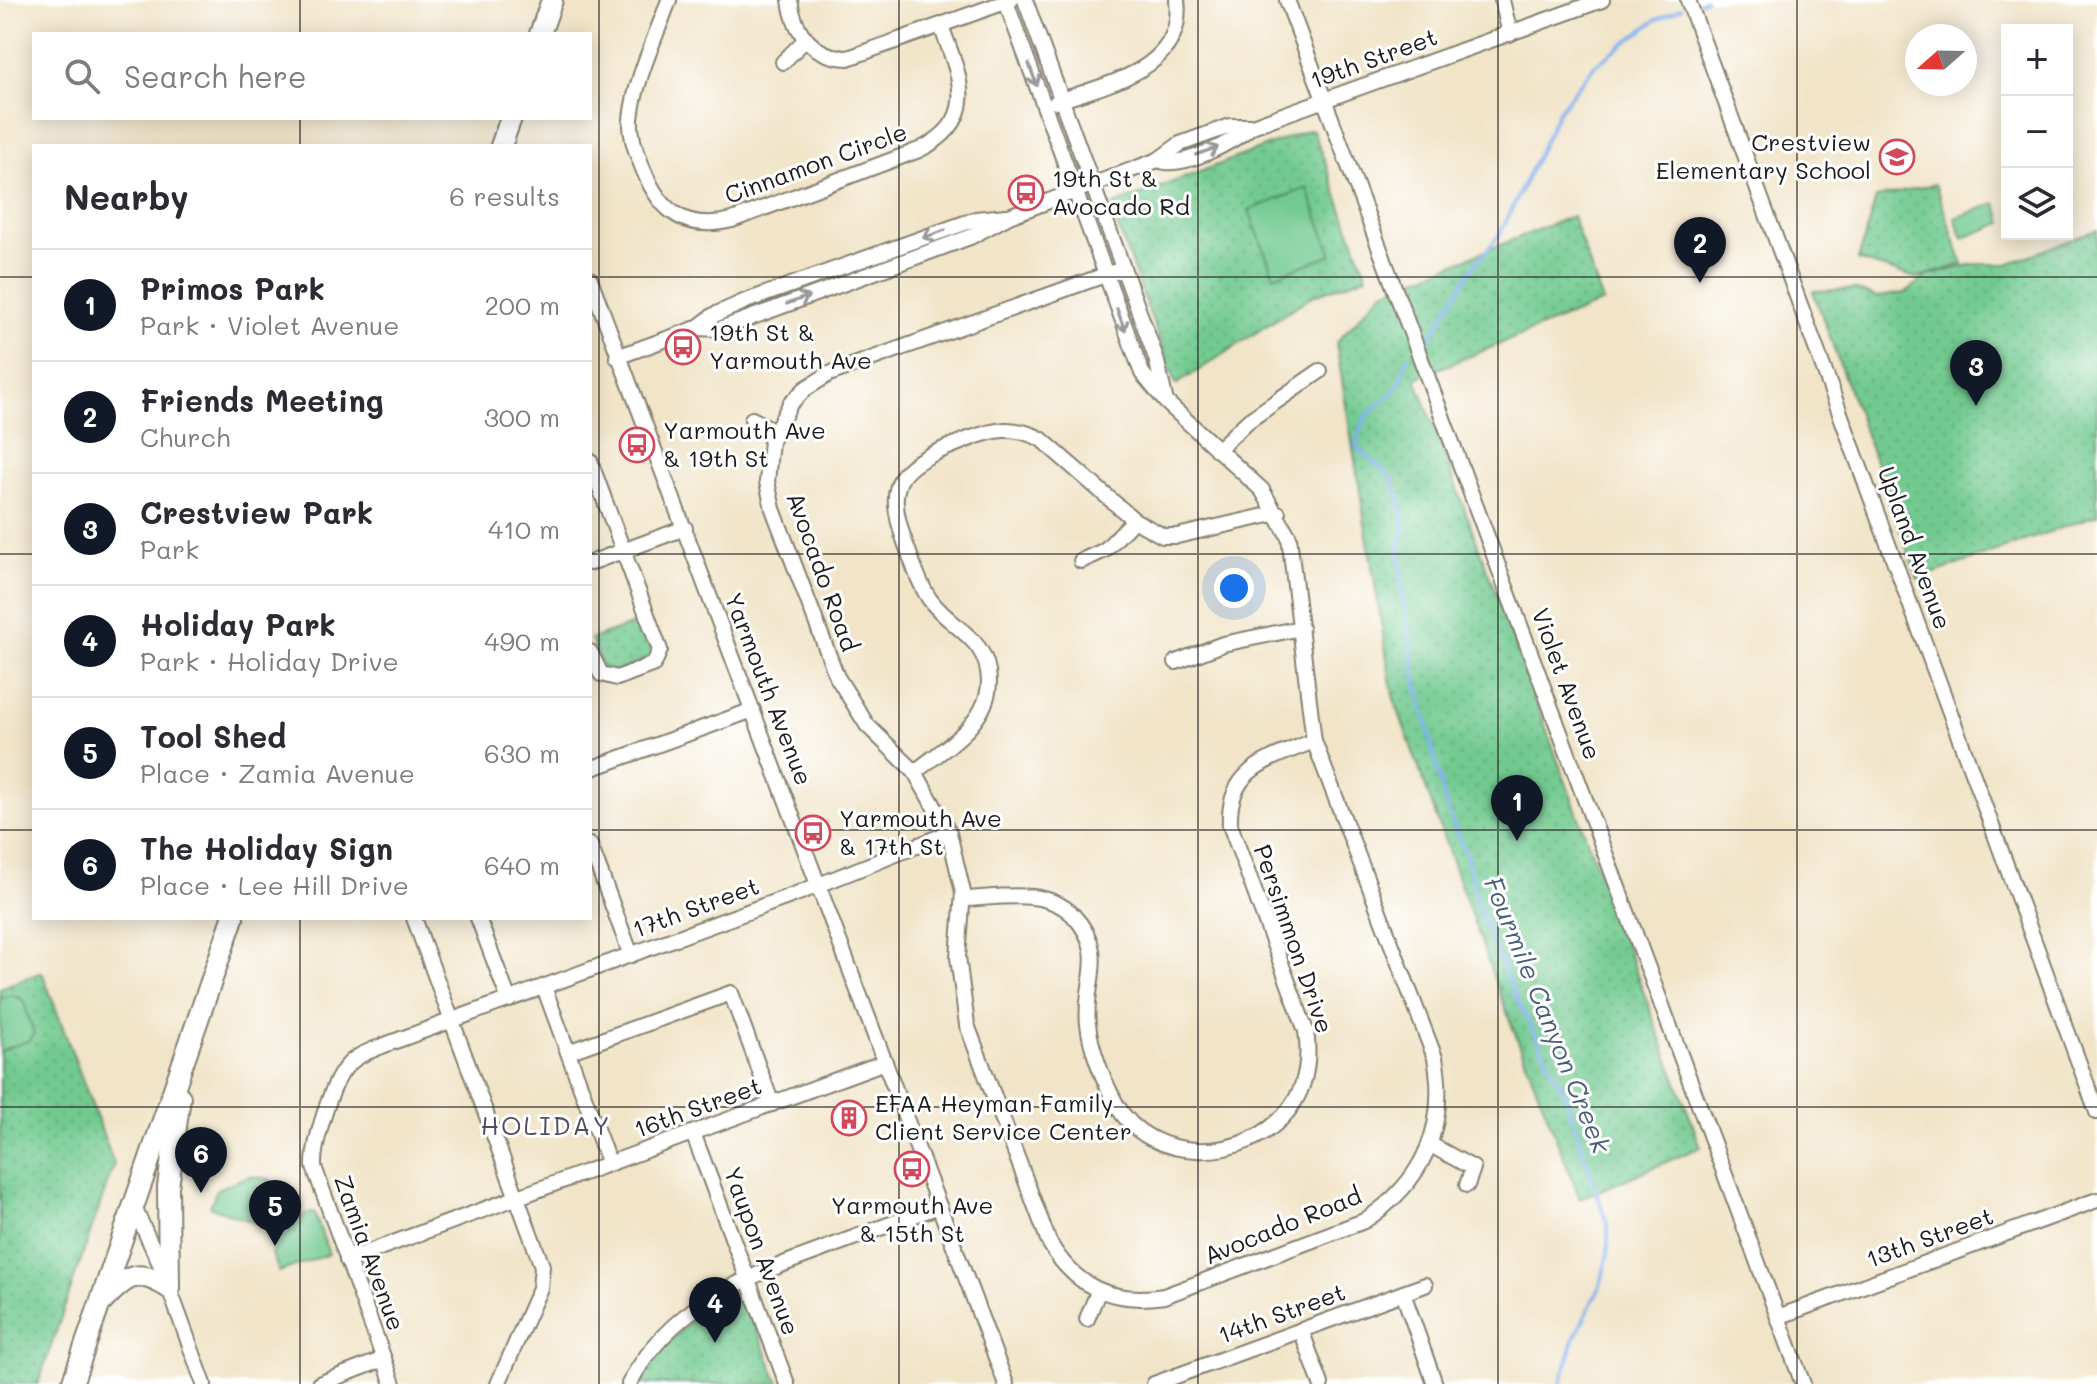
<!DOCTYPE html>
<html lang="en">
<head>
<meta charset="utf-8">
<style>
  :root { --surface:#fff; --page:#f7f7f7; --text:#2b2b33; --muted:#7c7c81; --line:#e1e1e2; --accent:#111827 }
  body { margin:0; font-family:Mali,sans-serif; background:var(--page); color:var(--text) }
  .controls { position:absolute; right:24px; top:24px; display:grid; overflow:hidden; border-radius:0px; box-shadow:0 4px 20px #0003 }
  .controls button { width:72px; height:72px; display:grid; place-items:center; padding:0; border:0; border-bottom:2px solid var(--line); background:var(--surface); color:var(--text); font:40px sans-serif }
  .compass { position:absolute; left:1905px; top:24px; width:72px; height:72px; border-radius:50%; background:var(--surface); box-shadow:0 4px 20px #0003; rotate:250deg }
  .you { position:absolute; left:1234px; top:588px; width:28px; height:28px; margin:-20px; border:6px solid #fff; border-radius:50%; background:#1a73e8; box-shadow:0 0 0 12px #1a73e833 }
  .badge { display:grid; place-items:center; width:52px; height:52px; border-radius:50%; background:var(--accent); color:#fff; font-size:26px; font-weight:700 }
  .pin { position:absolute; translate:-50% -66px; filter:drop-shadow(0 2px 4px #0008) }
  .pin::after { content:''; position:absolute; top:42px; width:28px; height:24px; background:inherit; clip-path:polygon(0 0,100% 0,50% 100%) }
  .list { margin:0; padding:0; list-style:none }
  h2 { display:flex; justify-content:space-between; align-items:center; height:104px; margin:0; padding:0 32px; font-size:34px }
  h2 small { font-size:26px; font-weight:400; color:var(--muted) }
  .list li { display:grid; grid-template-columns:52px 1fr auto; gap:24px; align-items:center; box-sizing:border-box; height:112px; padding:0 32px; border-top:2px solid var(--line) }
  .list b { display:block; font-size:30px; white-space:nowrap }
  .list p { margin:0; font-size:26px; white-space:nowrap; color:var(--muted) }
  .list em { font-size:26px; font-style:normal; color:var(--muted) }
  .icon { flex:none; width:44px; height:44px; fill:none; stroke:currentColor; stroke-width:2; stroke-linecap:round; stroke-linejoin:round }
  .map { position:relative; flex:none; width:2097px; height:1384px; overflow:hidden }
  .search { position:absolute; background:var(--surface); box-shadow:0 4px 20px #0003; left:32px; top:32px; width:560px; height:88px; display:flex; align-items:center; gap:20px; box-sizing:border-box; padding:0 28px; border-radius:0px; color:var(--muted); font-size:30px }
  .panel { position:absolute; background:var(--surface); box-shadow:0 4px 20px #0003; left:32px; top:144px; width:560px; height:776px; border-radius:0px }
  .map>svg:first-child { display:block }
  .park { fill:url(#park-dots); stroke:#477356; stroke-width:2 }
  .garden { fill:#72ca90; stroke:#477356; stroke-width:2 }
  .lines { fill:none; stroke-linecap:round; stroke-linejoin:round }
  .stream { stroke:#80afeb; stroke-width:4 }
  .minor-casing { stroke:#868072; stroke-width:18 }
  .highway-casing { stroke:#868072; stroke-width:24 }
  .minor { stroke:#fff; stroke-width:14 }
  .highway { stroke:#fff; stroke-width:20 }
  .oneway { stroke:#999 }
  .grid { fill:none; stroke:#1c1c1c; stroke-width:2; stroke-opacity:0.55 }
  .labels { text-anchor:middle; stroke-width:6; stroke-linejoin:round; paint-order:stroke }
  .street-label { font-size:24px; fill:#1c1c1c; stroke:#fff }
  .poi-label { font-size:24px; fill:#1c1c1c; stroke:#fff; text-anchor:start }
  .water-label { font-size:26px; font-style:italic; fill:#495e79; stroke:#fff }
  .neighbourhood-label { font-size:26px; letter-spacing:2px; fill:#524f63; stroke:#fff }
</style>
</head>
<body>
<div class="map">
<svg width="2097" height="1384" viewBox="0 0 2097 1384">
  <defs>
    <pattern id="park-dots" width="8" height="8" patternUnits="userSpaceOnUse" patternTransform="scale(2)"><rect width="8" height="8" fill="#72ca90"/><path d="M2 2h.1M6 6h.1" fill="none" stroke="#62ad7c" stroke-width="1.8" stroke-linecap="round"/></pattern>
  </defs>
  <rect width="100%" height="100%" fill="#fff"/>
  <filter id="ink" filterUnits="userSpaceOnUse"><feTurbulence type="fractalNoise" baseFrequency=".0125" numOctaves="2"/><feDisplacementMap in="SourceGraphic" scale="16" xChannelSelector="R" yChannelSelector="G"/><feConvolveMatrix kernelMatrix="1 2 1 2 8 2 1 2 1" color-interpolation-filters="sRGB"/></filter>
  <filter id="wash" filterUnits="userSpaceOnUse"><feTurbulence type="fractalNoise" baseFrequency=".006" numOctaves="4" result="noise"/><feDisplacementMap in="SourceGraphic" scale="32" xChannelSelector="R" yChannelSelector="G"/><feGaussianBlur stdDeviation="1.8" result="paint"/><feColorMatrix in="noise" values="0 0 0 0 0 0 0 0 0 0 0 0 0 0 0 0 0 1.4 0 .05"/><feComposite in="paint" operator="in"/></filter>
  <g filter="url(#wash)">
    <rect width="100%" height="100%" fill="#f1e4c8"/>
    <!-- park -->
    <g class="park">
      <path d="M1308 130H1313L1367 276 1312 296 1176 385 1113 214 1114 205Z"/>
      <path d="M1935 184 1963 264 1916 278 1858 260 1876 198Z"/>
      <path d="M1572 216 1603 302 1416 378 1701 1147 1580 1199 1497 987 1393 696 1336 343 1382 292Z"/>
      <path d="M2097 230V515L1918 579 1813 291 1854 289 1877 297 1905 293 1927 276 1974 264H2007Z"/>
      <path d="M644 620 653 656 616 673 602 667 591 639Z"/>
      <path d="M42 972 114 1164 38 1384H0V988Z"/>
      <path d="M730 1295 746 1302 779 1384H640C662 1345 690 1316 730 1295Z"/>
    </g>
    <!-- garden -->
    <g class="garden">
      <path d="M1307 188 1332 255 1274 276 1249 210Z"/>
      <path d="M1996 203 2003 223 1963 238 1955 218Z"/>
      <path d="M12 995 23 1000 34 1034 30 1040 0 1051V999Z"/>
      <path d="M249 1176 271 1179 265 1194 274 1217 286 1222 314 1212 329 1254 279 1272 272 1254 271 1228 210 1207 217 1189Z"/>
    </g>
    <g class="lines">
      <!-- stream -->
      <g class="stream">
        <path d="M1700 2 1705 0"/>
        <path d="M1426 344 1473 267 1500 234 1558 112 1595 65 1656 20 1681 8"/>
        <path d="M1407 357C1405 366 1403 380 1397 387 1376 410 1360 413 1356 447L1391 477 1400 500 1404 528 1399 547 1402 594 1417 683 1447 809 1466 854 1478 907 1513 992 1564 1092 1608 1227V1255L1600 1286 1574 1339 1561 1384"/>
      </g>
    </g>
  </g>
  <g filter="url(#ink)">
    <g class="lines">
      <!-- minor casing -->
      <g class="minor-casing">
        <g id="minor">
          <path d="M669 0C656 37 635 79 631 119 630 134 634 147 640 161 656 206 680 233 732 220L919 150C981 120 960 77 941 26"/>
          <path d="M790 0C794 33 814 57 848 58L1011 0"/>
          <path d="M1025 0 1156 358 1166 402"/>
          <path d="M1287 0 1803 1384"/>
          <path d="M1502 0 1510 34"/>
          <path d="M1688 0 2097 1112"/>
          <path d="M1006 2 1142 373 1166 402 1262 490 1289 537 1314 741 1435 1058C1448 1127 1423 1183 1364 1221L1164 1296C1113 1304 1075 1288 1049 1242L967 1025 958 957 963 892 949 833 915 772 867 725 837 677 773 509 767 482 771 441 790 404 805 389 829 374 1105 275 1123 269"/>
          <path d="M783 62 805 40"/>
          <path d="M1056 102C1106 84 1186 70 1177 0"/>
          <path d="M1158 160C1182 170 1233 142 1252 126L1602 0"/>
          <path d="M590 279 1006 1384"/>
          <path d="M697 328 720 329 970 237 1009 216 1158 160 1180 144 1230 126H1252"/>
          <path d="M617 357 697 328 714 315 746 301 976 219 1006 216"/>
          <path d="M752 419 775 431"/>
          <path d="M1217 450 1248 421 1320 371"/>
          <path d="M590 461 660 650 654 664 617 678 601 674 590 652"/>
          <path d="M1081 561 1105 550 1134 520"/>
          <path d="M590 563 685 528"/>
          <path d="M1176 662 1223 644 1301 628"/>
          <path d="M590 769 753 710"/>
          <path d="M915 772C944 748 989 724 989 681 988 638 953 630 931 601 919 585 913 563 906 545 880 475 905 464 966 440 994 429 1013 425 1041 439L1134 520 1163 536H1177L1278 513"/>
          <path d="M590 845 631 955"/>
          <path d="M963 899C998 898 1046 887 1073 915 1110 955 1083 981 1088 1024 1091 1050 1104 1081 1116 1104 1151 1166 1246 1163 1288 1111 1307 1087 1310 1059 1306 1031L1230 825C1227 768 1270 759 1314 741"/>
          <path d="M414 918 542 1266 540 1288 498 1384"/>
          <path d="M478 918 509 1000"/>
          <path d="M544 987 609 1164"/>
          <path d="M568 1052 731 993 772 1104"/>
          <path d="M693 1133 787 1384"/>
          <path d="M1431 1145 1473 1168 1467 1185"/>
          <path d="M132 1203 161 1266 204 1384"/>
          <path d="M347 1260 885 1062"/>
          <path d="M1403 1293 1435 1384"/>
          <path d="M1778 1317 2097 1200"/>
          <path d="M1087 1319 1098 1292"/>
          <path d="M1301 1330 1321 1384"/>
          <path d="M319 1384 384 1359"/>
          <path d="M393 1384 314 1167C313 1144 332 1080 348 1065 357 1055 370 1051 382 1046L796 894 949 833"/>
          <path d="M629 1384C669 1308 736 1281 813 1253 855 1237 897 1222 939 1206"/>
          <path d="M1154 1384 1425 1285"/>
        </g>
      </g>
      <!-- highway casing -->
      <g class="highway-casing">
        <g id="highway">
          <path d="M540 34 552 0"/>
          <path d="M501 146 511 118"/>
          <path d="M169 1288 168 1187 180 1097"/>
          <path d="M102 1302C126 1276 137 1267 169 1288"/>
          <path d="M72 1384 233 918"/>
        </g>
      </g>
      <!-- minor -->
      <use href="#minor" class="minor"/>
      <!-- highway -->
      <use href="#highway" class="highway"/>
    </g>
    <!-- one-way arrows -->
    <defs><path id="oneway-shaft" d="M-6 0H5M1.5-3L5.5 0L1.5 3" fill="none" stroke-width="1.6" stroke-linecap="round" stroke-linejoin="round" transform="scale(2)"/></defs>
    <g class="oneway">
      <use href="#oneway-shaft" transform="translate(1033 75) rotate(70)"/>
      <use href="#oneway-shaft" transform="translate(1207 151) rotate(-20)"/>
      <use href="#oneway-shaft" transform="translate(934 234) rotate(160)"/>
      <use href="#oneway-shaft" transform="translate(798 300) rotate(-20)"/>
      <use href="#oneway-shaft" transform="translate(1121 320) rotate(70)"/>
    </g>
  </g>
  <!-- grid -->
  <path class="grid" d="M300 0V34M599 0V1384M899 0V1384M1198 0V1384M1498 0V1384M1797 0V1384M300 118V146M0 277H34M590 277H2097M0 554H34M590 554H2097M0 830H34M590 830H2097M300 918V1384M0 1107H2097"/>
  <!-- icons -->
  <defs>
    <g id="school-ring" transform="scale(1.8)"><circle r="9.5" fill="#fff" stroke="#d1495b" stroke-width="1.5"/><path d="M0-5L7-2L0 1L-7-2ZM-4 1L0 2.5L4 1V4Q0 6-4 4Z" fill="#d1495b"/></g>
    <g id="bus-ring" transform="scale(1.8)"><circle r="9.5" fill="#fff" stroke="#d1495b" stroke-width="1.5"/><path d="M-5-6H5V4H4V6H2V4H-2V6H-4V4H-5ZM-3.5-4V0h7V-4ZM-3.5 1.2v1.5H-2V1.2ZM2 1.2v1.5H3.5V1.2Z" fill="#d1495b"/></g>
    <g id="building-ring" transform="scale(1.8)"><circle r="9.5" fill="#fff" stroke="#d1495b" stroke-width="1.5"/><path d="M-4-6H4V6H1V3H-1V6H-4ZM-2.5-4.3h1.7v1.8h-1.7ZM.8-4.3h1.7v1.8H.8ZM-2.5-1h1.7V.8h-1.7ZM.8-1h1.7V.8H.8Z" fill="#d1495b"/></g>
  </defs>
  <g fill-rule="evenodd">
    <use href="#school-ring" x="1897" y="157"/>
    <use href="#bus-ring" x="1026" y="193"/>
    <use href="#bus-ring" x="683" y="347"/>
    <use href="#bus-ring" x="637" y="445"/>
    <use href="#bus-ring" x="813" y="833"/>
    <use href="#building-ring" x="849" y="1118"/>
    <use href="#bus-ring" x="912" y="1169"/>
  </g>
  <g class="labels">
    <!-- street labels -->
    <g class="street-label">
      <text transform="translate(1374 59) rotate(-20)" y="8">19th Street</text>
      <text transform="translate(816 164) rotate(-20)" y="8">Cinnamon Circle</text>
      <text transform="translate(1914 548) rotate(70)" y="8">Upland Avenue</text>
      <text transform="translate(822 572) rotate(70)" y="8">Avocado Road</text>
      <text transform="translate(1566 684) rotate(70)" y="8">Violet Avenue</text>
      <text transform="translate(768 689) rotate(69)" y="8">Yarmouth Avenue</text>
      <text transform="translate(696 908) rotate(-20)" y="8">17th Street</text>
      <text transform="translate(1293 939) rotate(71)" y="8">Persimmon Drive</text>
      <text transform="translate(698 1108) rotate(-20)" y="8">16th Street</text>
      <text transform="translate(1283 1226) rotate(-22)" y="8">Avocado Road</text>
      <text transform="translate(1930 1238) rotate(-20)" y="8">13th Street</text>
      <text transform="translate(761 1251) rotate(70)" y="8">Yaupon Avenue</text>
      <text transform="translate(369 1253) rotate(70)" y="8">Zamia Avenue</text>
      <text transform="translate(1282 1314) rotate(-20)" y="8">14th Street</text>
    </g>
    <!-- poi labels -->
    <g class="poi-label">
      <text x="1871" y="151" text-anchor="end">Crestview<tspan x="1871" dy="28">Elementary School</tspan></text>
      <text x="1052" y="187">19th St &amp;<tspan x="1052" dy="28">Avocado Rd</tspan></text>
      <text x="709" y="341">19th St &amp;<tspan x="709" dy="28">Yarmouth Ave</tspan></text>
      <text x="663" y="439">Yarmouth Ave<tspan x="663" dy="28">&amp; 19th St</tspan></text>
      <text x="839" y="827">Yarmouth Ave<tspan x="839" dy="28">&amp; 17th St</tspan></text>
      <text x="875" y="1112">EFAA Heyman Family<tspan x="875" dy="28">Client Service Center</tspan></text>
      <text x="912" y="1214" text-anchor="middle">Yarmouth Ave<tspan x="912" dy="28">&amp; 15th St</tspan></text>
    </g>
    <!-- water labels -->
    <g class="water-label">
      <text transform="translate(1547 1015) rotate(68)" y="9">Fourmile Canyon Creek</text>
    </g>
    <!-- neighbourhood labels -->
    <g class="neighbourhood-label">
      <text x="546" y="1135">HOLIDAY</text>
    </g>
  </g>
</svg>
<div class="controls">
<button>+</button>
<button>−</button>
<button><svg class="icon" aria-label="layers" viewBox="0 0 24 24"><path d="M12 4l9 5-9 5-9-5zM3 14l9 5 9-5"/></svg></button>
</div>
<svg class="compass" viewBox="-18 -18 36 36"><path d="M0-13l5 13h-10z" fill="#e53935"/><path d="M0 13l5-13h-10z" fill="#7c7c81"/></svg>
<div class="you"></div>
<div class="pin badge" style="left:1517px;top:841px">1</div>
<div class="pin badge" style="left:1700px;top:283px">2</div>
<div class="pin badge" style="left:1976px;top:406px">3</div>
<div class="pin badge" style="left:715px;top:1343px">4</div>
<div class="pin badge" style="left:275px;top:1246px">5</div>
<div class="pin badge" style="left:201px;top:1193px">6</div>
<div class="search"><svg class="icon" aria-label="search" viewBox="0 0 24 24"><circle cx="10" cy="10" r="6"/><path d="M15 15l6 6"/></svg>Search here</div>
<section class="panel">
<h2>Nearby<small>6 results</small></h2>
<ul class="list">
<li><span class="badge">1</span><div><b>Primos Park</b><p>Park · Violet Avenue</p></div><em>200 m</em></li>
<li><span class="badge">2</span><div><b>Friends Meeting</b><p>Church</p></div><em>300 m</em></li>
<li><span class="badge">3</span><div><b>Crestview Park</b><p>Park</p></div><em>410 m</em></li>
<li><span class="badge">4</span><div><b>Holiday Park</b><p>Park · Holiday Drive</p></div><em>490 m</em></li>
<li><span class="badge">5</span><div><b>Tool Shed</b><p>Place · Zamia Avenue</p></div><em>630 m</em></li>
<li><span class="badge">6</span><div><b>The Holiday Sign</b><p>Place · Lee Hill Drive</p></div><em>640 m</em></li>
</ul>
</section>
</div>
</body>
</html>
